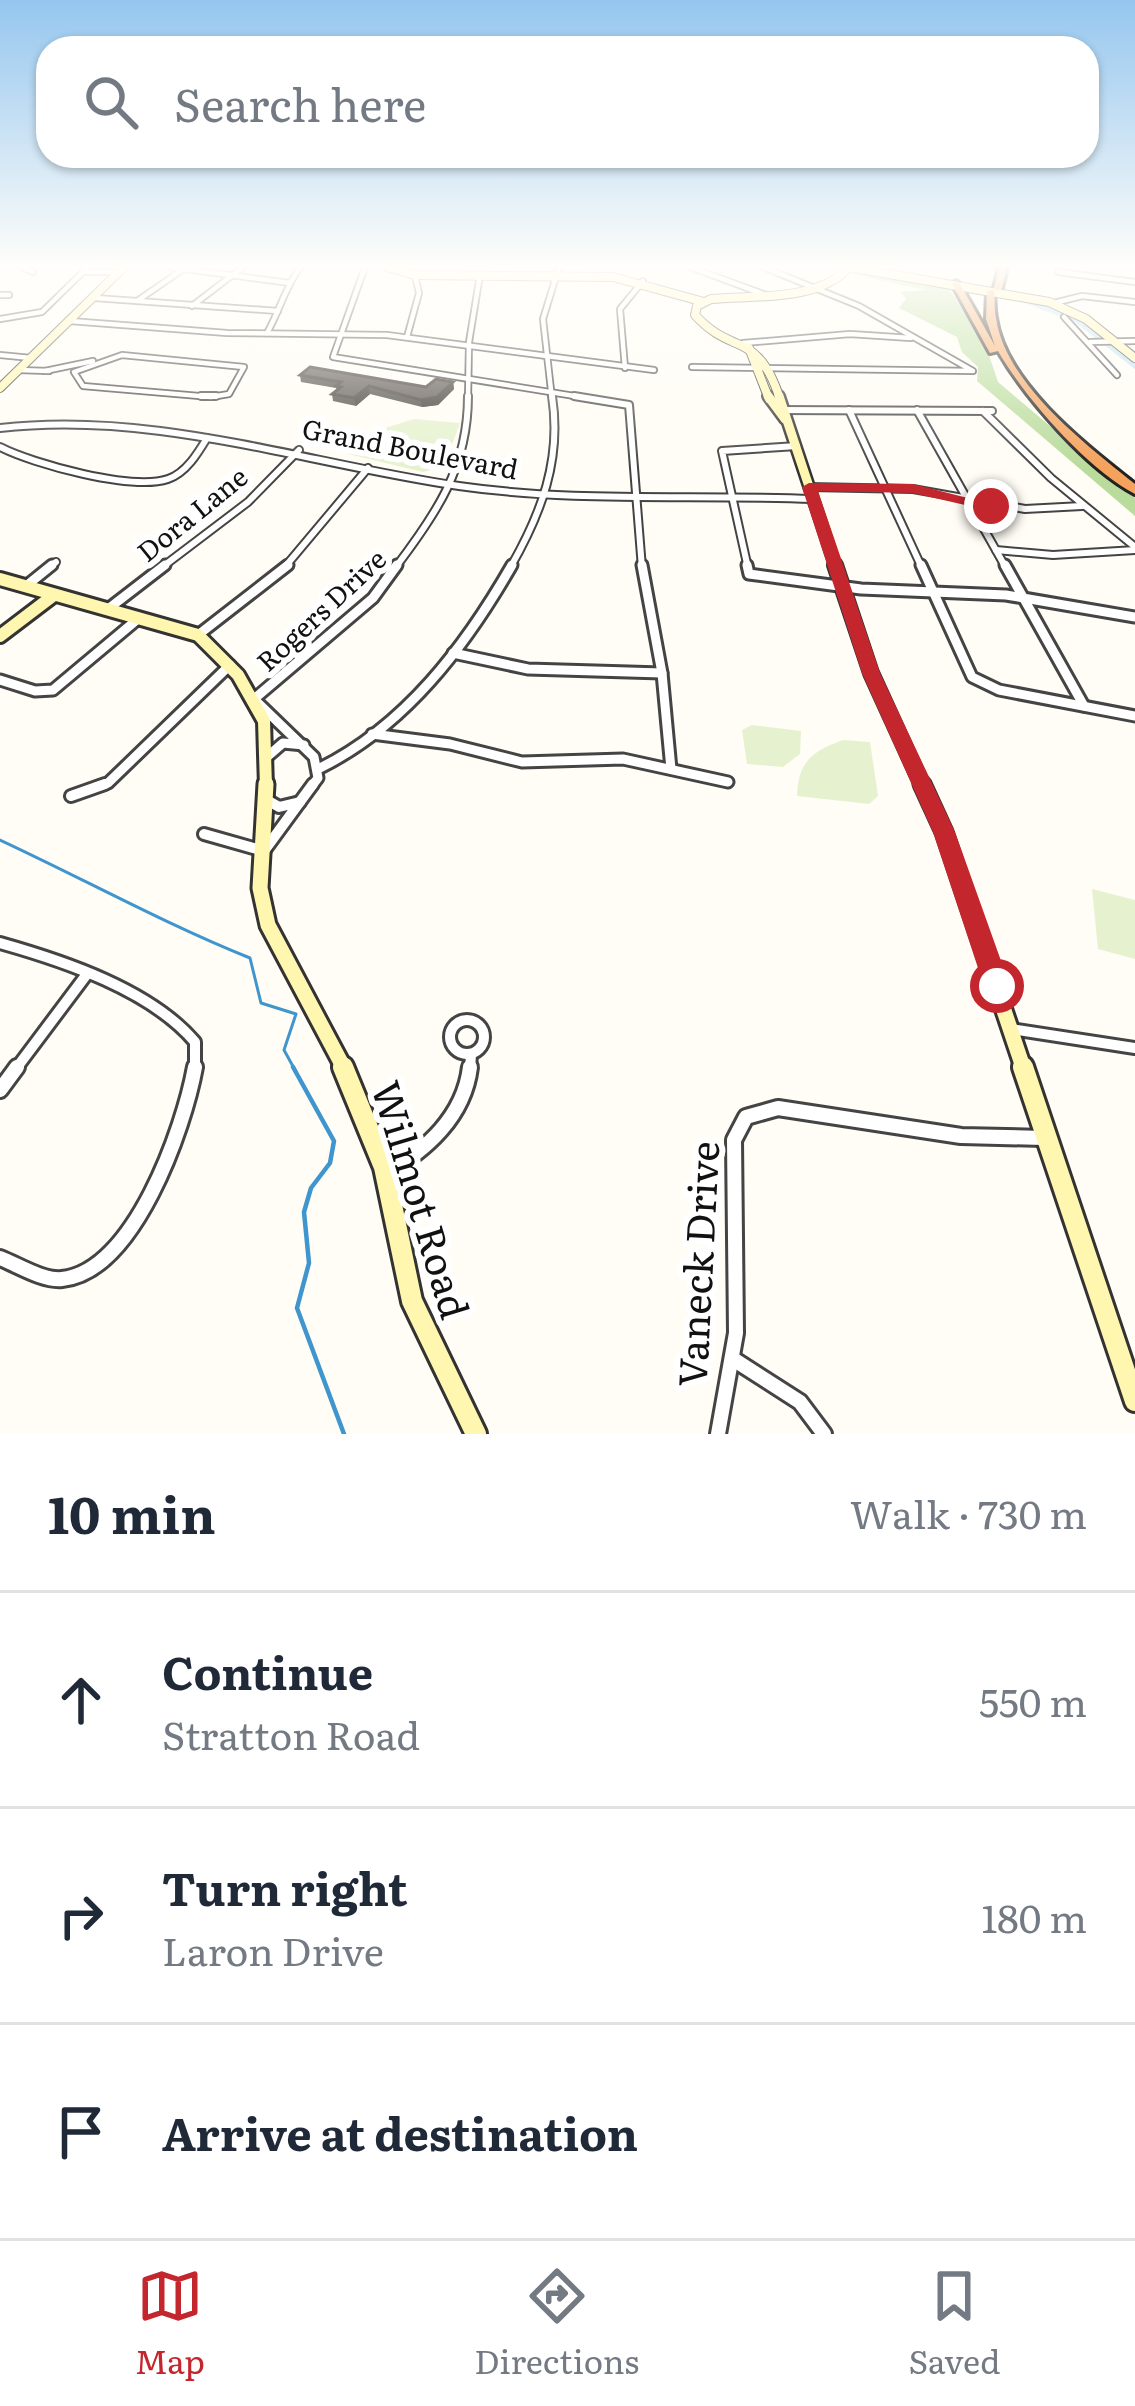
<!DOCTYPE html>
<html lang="en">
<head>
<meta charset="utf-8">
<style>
  :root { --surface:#fff; --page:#f6f6f7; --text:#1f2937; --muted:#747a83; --line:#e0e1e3; --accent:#c4262e }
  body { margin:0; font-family:Literata,serif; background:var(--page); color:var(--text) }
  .stop { position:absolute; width:36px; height:36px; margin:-27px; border:9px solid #c4262e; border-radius:50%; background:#fff }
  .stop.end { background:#c4262e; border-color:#fff; box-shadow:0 3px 12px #0008 }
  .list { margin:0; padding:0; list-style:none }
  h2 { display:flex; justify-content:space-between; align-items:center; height:156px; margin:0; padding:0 48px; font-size:51px }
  h2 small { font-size:39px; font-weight:400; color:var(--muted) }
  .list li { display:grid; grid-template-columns:78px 1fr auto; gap:36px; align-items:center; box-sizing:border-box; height:216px; padding:0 48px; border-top:3px solid var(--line) }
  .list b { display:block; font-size:45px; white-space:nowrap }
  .list p { margin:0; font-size:39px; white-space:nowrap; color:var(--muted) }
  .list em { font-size:39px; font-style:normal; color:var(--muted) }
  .icon { flex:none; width:66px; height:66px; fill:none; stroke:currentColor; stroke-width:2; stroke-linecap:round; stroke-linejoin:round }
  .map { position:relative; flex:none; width:1135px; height:1434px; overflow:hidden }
  .search { position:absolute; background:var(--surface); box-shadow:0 3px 9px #0004; left:36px; right:36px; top:36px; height:132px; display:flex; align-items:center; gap:30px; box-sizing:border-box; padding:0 42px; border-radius:36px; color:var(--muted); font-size:45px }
  .sheet { height:804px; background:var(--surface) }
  nav { display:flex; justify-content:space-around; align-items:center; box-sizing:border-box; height:168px; border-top:3px solid var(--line); background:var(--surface); font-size:33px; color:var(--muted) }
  nav a { display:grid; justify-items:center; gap:6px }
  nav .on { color:var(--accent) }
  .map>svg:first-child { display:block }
  .forest { fill:#b9dc9c }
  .pitch { fill:#e6f2cf }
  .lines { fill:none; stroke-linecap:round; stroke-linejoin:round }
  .stream-far1 { stroke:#3f96cf; stroke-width:3 }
  .stream { stroke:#3f96cf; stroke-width:4.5 }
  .river { fill:#b9e0f7; fill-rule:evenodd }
  .street-far4-casing { stroke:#444; stroke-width:8 }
  .street-far3-casing { stroke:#444; stroke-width:10 }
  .street-far2-casing { stroke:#444; stroke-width:15 }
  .street-far1-casing { stroke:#444; stroke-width:16 }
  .street-casing { stroke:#444; stroke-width:20 }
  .secondary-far4-casing { stroke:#333; stroke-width:10 }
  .secondary-far3-casing { stroke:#333; stroke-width:14 }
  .secondary-far2-casing { stroke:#333; stroke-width:18 }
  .secondary-far1-casing { stroke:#333; stroke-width:21 }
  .secondary-casing { stroke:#333; stroke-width:26 }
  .highway-casing { stroke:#222; stroke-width:6 }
  .street-far4 { stroke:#fff; stroke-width:4.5 }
  .street-far3 { stroke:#fff; stroke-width:6 }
  .street-far2 { stroke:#fff; stroke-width:9 }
  .street-far1 { stroke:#fff; stroke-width:10 }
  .street { stroke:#fff; stroke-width:14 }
  .secondary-far4 { stroke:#fff6b0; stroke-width:8 }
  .secondary-far3 { stroke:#fff6b0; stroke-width:9 }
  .secondary-far2 { stroke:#fff6b0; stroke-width:12 }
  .secondary-far1 { stroke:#fff6b0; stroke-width:15 }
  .secondary { stroke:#fff6b0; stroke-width:20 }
  .highway { fill:#f5a25d; fill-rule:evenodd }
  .wall { fill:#4d4742 }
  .shaded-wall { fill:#3f3936 }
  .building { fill:#5a524d; stroke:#3f3936; stroke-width:3 }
  .route { fill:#c4262e }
  .labels { text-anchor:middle; stroke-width:12; stroke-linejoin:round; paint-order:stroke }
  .far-street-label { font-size:27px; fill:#111; stroke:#fff }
  .near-street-label { font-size:39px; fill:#111; stroke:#fff }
</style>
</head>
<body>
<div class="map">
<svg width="1135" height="1434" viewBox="0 0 1135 1434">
  <rect width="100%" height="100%" fill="#fffdf5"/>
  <!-- forest -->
  <path class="forest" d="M856 270 947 286 985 343 998 382 1135 498V516L977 381 978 367 962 352 957 337 899 308 906 299 901 292 926 290 852 274Z"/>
  <!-- pitch -->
  <g class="pitch">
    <path d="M414 419 460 423 444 466 423 472 348 454 366 434Z"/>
    <path d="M752 725 801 731 800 754 783 767 747 764 742 730Z"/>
    <path d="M843 740 870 742 878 796 869 804 797 796C798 762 812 751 843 740Z"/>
    <path d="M1092 889 1135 900V959L1098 949Z"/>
  </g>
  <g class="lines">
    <!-- stream-far1 -->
    <path class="stream-far1" d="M0 840C84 879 165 924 250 958L261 1003 296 1014 284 1050 295 1070"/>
    <!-- stream -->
    <path class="stream" d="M293 1067 334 1141 330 1163 311 1188 304 1212 309 1263 297 1308 344 1434"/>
    <!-- river -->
    <g class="river">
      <path d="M913 279 952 287 956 289 952 291 910 283Z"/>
      <path d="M1016 296 1081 318 1135 361V369L1075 322 1016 300Z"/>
    </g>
    <!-- street-far4 casing -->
    <g class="street-far4-casing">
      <g id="street-far4">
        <path d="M22 267 33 272"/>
        <path d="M170 267 290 283"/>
        <path d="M365 267 333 357 593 399"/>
        <path d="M690 267 766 295"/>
        <path d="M84 272H120"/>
        <path d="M1058 272 1135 282"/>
        <path d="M0 295H9"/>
        <path d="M95 298 278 311"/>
        <path d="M137 301 182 270"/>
        <path d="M1054 303 1082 296 1135 302"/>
        <path d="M192 306 243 267"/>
        <path d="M1064 317 1117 375"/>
        <path d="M0 319 42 312 88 267"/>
        <path d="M70 321 227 333 387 335 654 370"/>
        <path d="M267 333C280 310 284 290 300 267"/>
        <path d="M407 337 419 293 415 275"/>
        <path d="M1090 342 1135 341"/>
        <path d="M743 343 850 334 911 338"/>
        <path d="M0 355 31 358"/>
        <path d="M122 355 244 367 229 394 211 397 83 386 74 372Z"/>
        <path d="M692 367 973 371 859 306 763 267"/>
        <path d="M625 368 620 309 643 281"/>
        <path d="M18 370 49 371"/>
        <path d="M45 371 93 361"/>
        <path d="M468 399 469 342 480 275"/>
        <path d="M552 399 543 319 559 267"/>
      </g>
    </g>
    <!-- street-far3 casing -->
    <g class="street-far3-casing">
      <g id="street-far3">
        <path d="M201 396H216"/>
        <path d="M574 396 629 405 642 568"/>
        <path d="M778 410 992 411"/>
        <path d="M849 410 922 568"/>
        <path d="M917 410 1006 568"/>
        <path d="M983 411 1051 478 1135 547"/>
        <path d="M0 428C155 410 307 464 459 486 576 503 695 494 813 499"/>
        <path d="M0 447C33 464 132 491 168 479 186 473 198 453 207 438"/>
        <path d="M809 487 913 489 1025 509 1082 506"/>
        <path d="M996 550 1053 555 1135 550"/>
        <path d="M48 568 56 562"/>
        <path d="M161 568 248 502 299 450"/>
        <path d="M284 568 368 468"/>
        <path d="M395 568C437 513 468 467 468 396"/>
        <path d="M510 568C541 514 562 460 552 396"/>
        <path d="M748 568 722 451 797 446"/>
      </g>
    </g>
    <!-- street-far2 casing -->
    <g class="street-far2-casing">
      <g id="street-far2">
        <path d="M642 565 662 673 671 769"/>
        <path d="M747 565 749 574 861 589 1006 595 1135 617"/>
        <path d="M921 565 972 677 999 690 1135 716"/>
        <path d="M1005 565 1084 706"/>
        <path d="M26 586 52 565"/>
        <path d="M108 609 165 565"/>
        <path d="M198 635 288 565"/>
        <path d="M453 653 528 669 662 673"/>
        <path d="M0 680 35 691 53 690 139 618"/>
        <path d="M372 734 450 744 522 762 623 759 728 782"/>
        <path d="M268 756 283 743 304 745"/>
        <path d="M320 768C405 726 465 647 512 565"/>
        <path d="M96 787 108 783 230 665"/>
        <path d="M311 787 318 778 314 757 254 699 373 598 397 565"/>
      </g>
    </g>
    <!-- street-far1 casing -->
    <g class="street-far1-casing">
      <g id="street-far1">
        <path d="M71 796 105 784"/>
        <path d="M267 800 279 807 300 802"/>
        <path d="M204 834 264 851 313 784"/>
        <path d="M0 943C64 961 151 990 195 1042V1070"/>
        <circle cx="467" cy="1037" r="17"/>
        <path d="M1011 1029 1135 1048"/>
        <path d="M15 1070 87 974"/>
        <path d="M470 1070 471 1054"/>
      </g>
    </g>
    <!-- street casing -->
    <g class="street-casing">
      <g id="street">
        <path d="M0 1090 17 1067"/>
        <path d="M384 1160 423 1145"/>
        <path d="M385 1174C426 1150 464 1117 470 1067"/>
        <path d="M0 1258C18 1265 43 1281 62 1279 134 1272 184 1128 195 1067"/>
        <path d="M733 1359 800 1402 824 1434"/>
        <path d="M718 1434 736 1333 734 1140 746 1117 778 1108 961 1136 1044 1138"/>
      </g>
    </g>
    <!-- secondary-far4 casing -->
    <g class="secondary-far4-casing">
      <g id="secondary-far4">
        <path d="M387 267 415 275 613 277 704 302"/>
        <path d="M849 267 1049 302 1086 319 1135 358"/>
        <path d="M749 348 769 399"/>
        <path d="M0 388 124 267"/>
        <path d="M780 399C757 329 733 357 695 315L697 306 711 299C755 295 818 302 849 267"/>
      </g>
    </g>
    <!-- secondary-far3 casing -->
    <g class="secondary-far3-casing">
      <g id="secondary-far3">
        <path d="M768 396 785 419"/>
        <path d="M779 396 836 568"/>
      </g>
    </g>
    <!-- secondary-far2 casing -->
    <g class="secondary-far2-casing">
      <g id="secondary-far2">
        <path d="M835 565 871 673 923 787"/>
        <path d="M0 579 198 635 238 675 264 721 266 787"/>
        <path d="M0 636 54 595"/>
      </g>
    </g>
    <!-- secondary-far1 casing -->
    <g class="secondary-far1-casing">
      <g id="secondary-far1">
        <path d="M266 784 260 888 268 925 345 1070"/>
        <path d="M922 784 944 832 1024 1070"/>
      </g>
    </g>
    <!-- secondary casing -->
    <g class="secondary-casing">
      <g id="secondary">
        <path d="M343 1067 384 1167 412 1301 476 1434"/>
        <path d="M1023 1067 1135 1401"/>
      </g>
    </g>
    <!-- highway casing -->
    <g class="highway-casing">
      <g id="highway">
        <path d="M999 267H1007L1002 288 998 291 994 288Z"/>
        <path d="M956 281 960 284 995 346 986 319 987 291 994 289C995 298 994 308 996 318 1005 383 1086 445 1135 484V494C1087 469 1025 398 998 351L990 353 952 284Z"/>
      </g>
    </g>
    <!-- street-far4 -->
    <use href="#street-far4" class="street-far4"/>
    <!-- street-far3 -->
    <use href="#street-far3" class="street-far3"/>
    <!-- street-far2 -->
    <use href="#street-far2" class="street-far2"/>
    <!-- street-far1 -->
    <use href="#street-far1" class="street-far1"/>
    <!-- street -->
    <use href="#street" class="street"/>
    <!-- secondary-far4 -->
    <use href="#secondary-far4" class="secondary-far4"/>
    <!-- secondary-far3 -->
    <use href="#secondary-far3" class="secondary-far3"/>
    <!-- secondary-far2 -->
    <use href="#secondary-far2" class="secondary-far2"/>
    <!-- secondary-far1 -->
    <use href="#secondary-far1" class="secondary-far1"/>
    <!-- secondary -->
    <use href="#secondary" class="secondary"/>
    <!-- highway -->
    <use href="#highway" class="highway"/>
  </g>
  <!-- wall -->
  <path class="wall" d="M300 375 426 387 453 382 454 389 438 405 422 407 370 394 356 406 333 401 332 394 337 390 336 388 301 382Z"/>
  <!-- shaded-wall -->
  <g class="shaded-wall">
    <path d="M453 382 454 389 438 405 422 407 421 400Z"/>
    <path d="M369 386 370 394 356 406 354 398Z"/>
  </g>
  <!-- building -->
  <path class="building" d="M310 367 426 387 436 379 453 382 437 397 421 400 369 386 354 398 332 394 341 387 336 386 341 382 300 375Z"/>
  <!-- sky -->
  <linearGradient id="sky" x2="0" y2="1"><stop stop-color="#95c6ee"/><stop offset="0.57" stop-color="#fffefa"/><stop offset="1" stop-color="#fffefa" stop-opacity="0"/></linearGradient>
  <rect width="1135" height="467" fill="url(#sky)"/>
  <!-- route -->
  <path class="route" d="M809 483 913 484 999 506 991 511 913 493 818 491 880 673 955 832 1010 986 997 997 984 986 933 832 862 673 802 487Z"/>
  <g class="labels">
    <!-- far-street labels -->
    <g class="far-street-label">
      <text transform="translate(410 450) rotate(11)" y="9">Grand Boulevard</text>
      <text transform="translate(193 515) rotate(-39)" y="9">Dora Lane</text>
      <text transform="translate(322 611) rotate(-43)" y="9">Rogers Drive</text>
    </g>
    <!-- near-street labels -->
    <g class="near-street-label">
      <text transform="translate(420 1200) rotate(73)" y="14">Wilmot Road</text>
      <text transform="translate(699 1264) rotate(-87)" y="14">Vaneck Drive</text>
    </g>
  </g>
</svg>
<div class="stop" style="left:997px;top:986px"></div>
<div class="stop end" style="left:991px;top:506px"></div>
<div class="search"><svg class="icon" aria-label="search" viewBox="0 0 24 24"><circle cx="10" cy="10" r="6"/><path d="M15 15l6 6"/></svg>Search here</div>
</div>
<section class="sheet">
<h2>10 min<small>Walk · 730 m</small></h2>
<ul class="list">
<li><svg class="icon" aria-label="ahead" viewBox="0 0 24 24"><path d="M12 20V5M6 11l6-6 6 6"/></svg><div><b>Continue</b><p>Stratton Road</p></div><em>550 m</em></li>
<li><svg class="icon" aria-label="right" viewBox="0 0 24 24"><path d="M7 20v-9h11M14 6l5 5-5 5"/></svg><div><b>Turn right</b><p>Laron Drive</p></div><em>180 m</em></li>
<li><svg class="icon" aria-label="arrive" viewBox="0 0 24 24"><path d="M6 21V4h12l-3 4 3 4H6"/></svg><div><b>Arrive at destination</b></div></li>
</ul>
</section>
<nav>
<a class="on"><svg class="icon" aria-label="map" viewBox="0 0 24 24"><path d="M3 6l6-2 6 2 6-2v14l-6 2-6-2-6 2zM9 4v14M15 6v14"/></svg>Map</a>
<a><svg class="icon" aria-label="directions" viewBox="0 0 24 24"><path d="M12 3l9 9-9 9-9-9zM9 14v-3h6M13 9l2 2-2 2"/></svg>Directions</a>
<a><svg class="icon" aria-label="saved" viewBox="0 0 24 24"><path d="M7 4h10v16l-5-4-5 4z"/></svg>Saved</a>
</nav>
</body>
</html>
